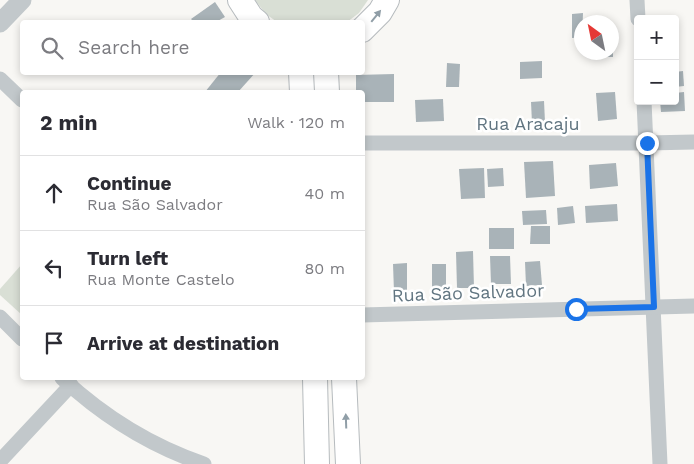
<!DOCTYPE html>
<html lang="en">
<head>
<meta charset="utf-8">
<style>
  :root { --surface:#fff; --page:#f2f2f3; --text:#2b2b33; --muted:#7c7c81; --line:#e1e1e2 }
  body { margin:0; font-family:"Work Sans",sans-serif; background:var(--page); color:var(--text) }
  .controls { position:absolute; right:15px; top:15px; display:grid; overflow:hidden; border-radius:5px; box-shadow:0 2px 8px #0003 }
  .controls button { width:45px; height:45px; display:grid; place-items:center; padding:0; border:0; border-bottom:1px solid var(--line); background:var(--surface); color:var(--text); font:25px sans-serif }
  .compass { position:absolute; left:574px; top:15px; width:45px; height:45px; border-radius:50%; background:var(--surface); box-shadow:0 2px 8px #0003; rotate:327deg }
  .stop { position:absolute; width:15px; height:15px; margin:-11px; border:4px solid #1a73e8; border-radius:50%; background:#fff }
  .stop.end { background:#1a73e8; border-color:#fff; box-shadow:0 1px 5px #0008 }
  .list { margin:0; padding:0; list-style:none }
  h2 { display:flex; justify-content:space-between; align-items:center; height:65px; margin:0; padding:0 20px; font-size:21px }
  h2 small { font-size:16px; font-weight:400; color:var(--muted) }
  .list li { display:grid; grid-template-columns:32px 1fr auto; gap:15px; align-items:center; box-sizing:border-box; height:75px; padding:0 20px; border-top:1px solid var(--line) }
  .list b { display:block; font-size:19px; white-space:nowrap }
  .list p { margin:0; font-size:16px; white-space:nowrap; color:var(--muted) }
  .list em { font-size:16px; font-style:normal; color:var(--muted) }
  .icon { flex:none; width:28px; height:28px; fill:none; stroke:currentColor; stroke-width:2; stroke-linecap:round; stroke-linejoin:round }
  .map { position:relative; flex:none; width:694px; height:464px; overflow:hidden }
  .search { position:absolute; background:var(--surface); box-shadow:0 2px 8px #0003; left:20px; top:20px; width:345px; height:55px; display:flex; align-items:center; gap:12px; box-sizing:border-box; padding:0 18px; border-radius:5px; color:var(--muted); font-size:19px }
  .panel { position:absolute; background:var(--surface); box-shadow:0 2px 8px #0003; left:20px; top:90px; width:345px; height:290px; border-radius:5px }
  .map>svg:first-child { display:block }
  .green { fill:#d9dfd5 }
  .building { fill:#a9b3b8 }
  .lines { fill:none; stroke-linecap:round; stroke-linejoin:round }
  .primary-casing { stroke:#b6bbbe; stroke-width:26 }
  .minor { stroke:#c2c8cb; stroke-width:15 }
  .tertiary { stroke:#c2c8cb; stroke-width:19 }
  .primary { stroke:#fff; stroke-width:24 }
  .oneway { fill:#909ea7 }
  .route { stroke:#1a73e8; stroke-width:6 }
  .labels { text-anchor:middle; stroke-width:5; stroke-linejoin:round; paint-order:stroke }
  .street-label { font-size:18px; fill:#617581; stroke:#fff }
</style>
</head>
<body>
<div class="map">
<svg width="694" height="464" viewBox="0 0 694 464">
  <rect width="100%" height="100%" fill="#f8f7f4"/>
  <!-- green -->
  <g class="green">
    <path d="M255 0H368L359 13 347 22H277L266 14Z"/>
    <path d="M22 264V315L0 295V289Z"/>
  </g>
  <!-- building -->
  <g class="building">
    <path d="M215 2 225 17 216 22H194L191 19Z"/>
    <path d="M583 13 582 37 572 38V14Z"/>
    <rect x="595" y="52" width="18" height="5"/>
    <path d="M542 61V78L520 79V62Z"/>
    <path d="M447 63 460 64 459 87H446Z"/>
    <path d="M683 71 684 86 675 87V72Z"/>
    <path d="M221 72H256L238 92H205Z"/>
    <path d="M394 74V102H362V92H356V75Z"/>
    <path d="M615 92 617 119 598 121 596 93Z"/>
    <path d="M684 92 685 111 661 112 660 101H675V93Z"/>
    <path d="M443 99 444 121 416 122 415 100Z"/>
    <path d="M544 101 545 122 532 123 531 102Z"/>
    <path d="M553 161 555 196 526 198 524 162Z"/>
    <path d="M616 163 618 186 590 189 589 165Z"/>
    <path d="M484 168 485 198 461 199 459 169Z"/>
    <path d="M503 168 504 186 488 187 487 169Z"/>
    <path d="M617 204 618 221 586 223 585 206Z"/>
    <path d="M573 206 575 223 558 225 557 208Z"/>
    <path d="M546 210 547 224 523 225 522 211Z"/>
    <path d="M531 226H550V244H530Z"/>
    <rect x="489" y="228" width="25" height="21"/>
    <path d="M473 251 474 288H457L456 252Z"/>
    <path d="M490 256H510L511 284H491Z"/>
    <path d="M540 261 542 285 526 286 525 262Z"/>
    <path d="M407 263V292H394L393 264Z"/>
    <rect x="432" y="264" width="14" height="24"/>
  </g>
  <g class="lines">
    <!-- primary casing -->
    <g class="primary-casing">
      <g id="primary">
        <path d="M240 0 251 17 257 22"/>
        <path d="M362 30 380 12 387 0"/>
        <path d="M301 72 302 92"/>
        <path d="M326 72 327 92"/>
        <path d="M315 378 317 464"/>
        <path d="M344 378 348 464"/>
      </g>
    </g>
    <!-- minor -->
    <g class="minor">
      <path d="M637 0 638 19"/>
      <path d="M0 79 22 100"/>
      <path d="M644 101 660 464"/>
      <path d="M362 143H647L694 142"/>
      <path d="M362 315 694 306"/>
      <path d="M0 317 22 339"/>
      <path d="M62 378C103 416 151 446 204 464"/>
      <path d="M0 461 71 385"/>
    </g>
    <!-- tertiary -->
    <path class="tertiary" d="M0 23 22 0"/>
    <!-- primary -->
    <use href="#primary" class="primary"/>
  </g>
  <!-- one-way arrows -->
  <defs><path id="oneway-solid" d="M-6-.8H1V-3.2L6.5 0L1 3.2V.8H-6Z" transform="scale(1.25)"/></defs>
  <g class="oneway">
    <use href="#oneway-solid" transform="translate(376 16) rotate(-51)"/>
    <use href="#oneway-solid" transform="translate(346 421) rotate(-92)"/>
  </g>
  <g class="lines">
    <!-- route -->
    <path class="route" d="M576 309 654 307 647 143"/>
  </g>
  <g class="labels">
    <!-- street labels -->
    <g class="street-label">
      <text x="528" y="130">Rua Aracaju</text>
      <text transform="translate(468 293) rotate(-2)" y="6">Rua São Salvador</text>
    </g>
  </g>
</svg>
<div class="controls">
<button>+</button>
<button>−</button>
</div>
<svg class="compass" viewBox="-18 -18 36 36"><path d="M0-13l5 13h-10z" fill="#e53935"/><path d="M0 13l5-13h-10z" fill="#7c7c81"/></svg>
<div class="stop" style="left:576px;top:309px"></div>
<div class="stop end" style="left:647px;top:143px"></div>
<div class="search"><svg class="icon" aria-label="search" viewBox="0 0 24 24"><circle cx="10" cy="10" r="6"/><path d="M15 15l6 6"/></svg>Search here</div>
<section class="panel">
<h2>2 min<small>Walk · 120 m</small></h2>
<ul class="list">
<li><svg class="icon" aria-label="ahead" viewBox="0 0 24 24"><path d="M12 20V5M6 11l6-6 6 6"/></svg><div><b>Continue</b><p>Rua São Salvador</p></div><em>40 m</em></li>
<li><svg class="icon" aria-label="left" viewBox="0 0 24 24"><path d="M17 20v-9H6M10 6l-5 5 5 5"/></svg><div><b>Turn left</b><p>Rua Monte Castelo</p></div><em>80 m</em></li>
<li><svg class="icon" aria-label="arrive" viewBox="0 0 24 24"><path d="M6 21V4h12l-3 4 3 4H6"/></svg><div><b>Arrive at destination</b></div></li>
</ul>
</section>
</div>
</body>
</html>
